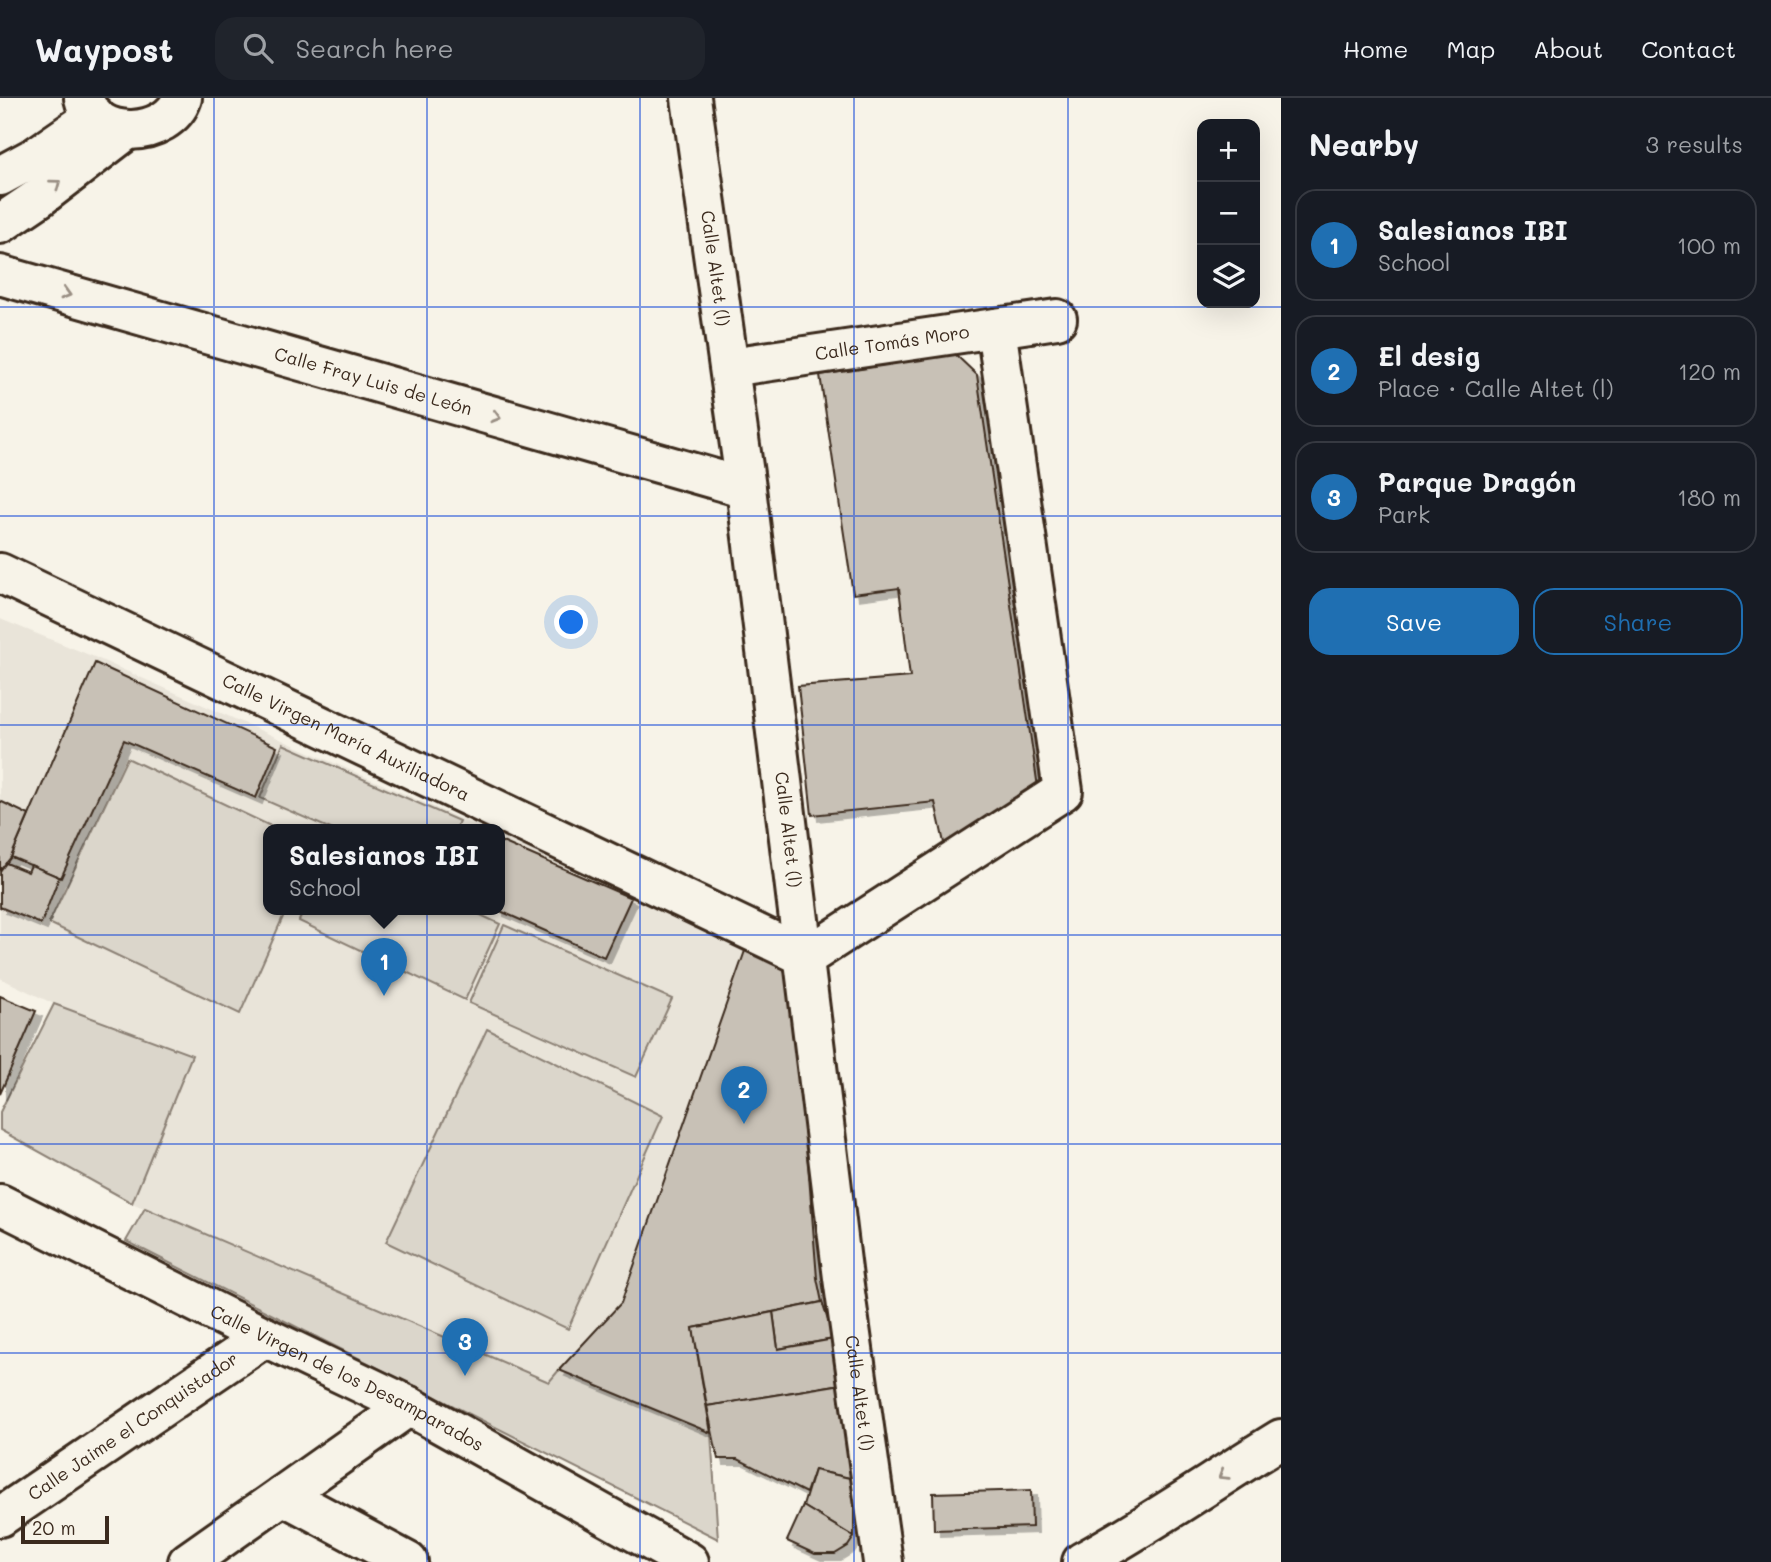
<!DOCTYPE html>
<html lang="en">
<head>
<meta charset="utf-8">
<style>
  :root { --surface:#171b24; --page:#20242c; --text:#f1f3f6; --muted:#9ea1a6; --line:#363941; --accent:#1f6fb2 }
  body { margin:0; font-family:Mali,sans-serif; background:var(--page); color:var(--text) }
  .controls { position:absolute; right:21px; top:21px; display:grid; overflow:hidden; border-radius:14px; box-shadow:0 7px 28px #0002 }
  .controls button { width:63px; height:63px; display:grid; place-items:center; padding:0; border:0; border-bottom:2px solid var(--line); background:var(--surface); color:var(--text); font:35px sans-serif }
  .scale { position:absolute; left:21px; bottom:18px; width:88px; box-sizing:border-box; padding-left:7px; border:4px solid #3b2a1e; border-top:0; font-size:19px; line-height:24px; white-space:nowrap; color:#3b2a1e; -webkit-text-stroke:5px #f7f3e8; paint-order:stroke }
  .you { position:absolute; left:572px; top:525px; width:24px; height:24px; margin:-18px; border:5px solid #fff; border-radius:50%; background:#1a73e8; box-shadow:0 0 0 10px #1a73e833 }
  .badge { display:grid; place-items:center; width:46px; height:46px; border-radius:50%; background:var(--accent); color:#fff; font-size:23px; font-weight:700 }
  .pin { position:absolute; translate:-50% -58px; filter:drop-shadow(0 2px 4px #0008) }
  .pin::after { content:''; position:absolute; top:37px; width:24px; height:21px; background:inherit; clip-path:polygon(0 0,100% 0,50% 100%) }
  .popup { position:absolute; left:263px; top:726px; width:242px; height:91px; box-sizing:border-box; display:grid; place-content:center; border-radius:14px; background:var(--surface); filter:drop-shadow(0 2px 5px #0005); font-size:23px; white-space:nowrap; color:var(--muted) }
  .popup b { font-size:26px; color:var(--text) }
  .popup::after { content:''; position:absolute; left:50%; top:100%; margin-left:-14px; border:14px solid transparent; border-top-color:var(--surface) }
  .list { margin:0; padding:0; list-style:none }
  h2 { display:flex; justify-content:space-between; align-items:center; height:91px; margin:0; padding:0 28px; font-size:30px }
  h2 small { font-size:23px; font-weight:400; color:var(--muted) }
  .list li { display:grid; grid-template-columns:46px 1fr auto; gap:21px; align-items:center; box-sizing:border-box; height:112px; margin:0 14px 14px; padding:0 14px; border:2px solid var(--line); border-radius:21px }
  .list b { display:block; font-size:26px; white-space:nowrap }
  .list p { margin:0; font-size:23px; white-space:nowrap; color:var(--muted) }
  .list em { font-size:23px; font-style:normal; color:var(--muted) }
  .actions { display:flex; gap:14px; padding:21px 28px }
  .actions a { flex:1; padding:16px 0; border:2px solid var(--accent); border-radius:21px; text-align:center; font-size:24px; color:var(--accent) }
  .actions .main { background:var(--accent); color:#fff }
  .icon { flex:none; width:38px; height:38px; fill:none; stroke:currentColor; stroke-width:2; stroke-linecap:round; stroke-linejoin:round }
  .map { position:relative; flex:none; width:1281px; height:1464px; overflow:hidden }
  header { display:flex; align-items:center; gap:42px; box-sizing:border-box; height:98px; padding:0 35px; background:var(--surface); border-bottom:2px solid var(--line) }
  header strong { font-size:33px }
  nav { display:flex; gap:38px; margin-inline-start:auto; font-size:24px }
  .search { width:490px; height:63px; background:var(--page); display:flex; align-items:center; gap:18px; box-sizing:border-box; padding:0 24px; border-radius:21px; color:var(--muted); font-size:26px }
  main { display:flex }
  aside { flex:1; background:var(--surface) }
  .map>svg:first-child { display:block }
  .built { fill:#e9e4d9 }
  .green { fill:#dbd6cb; stroke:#8b8074; stroke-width:2 }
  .building { fill:#c8c1b6; stroke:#3b2a1e; stroke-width:2; filter:url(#shadow) }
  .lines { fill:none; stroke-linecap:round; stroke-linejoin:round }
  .minor-casing { stroke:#3b2a1e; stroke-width:44 }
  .major-casing { stroke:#3b2a1e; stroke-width:44 }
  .minor { stroke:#f7f3e8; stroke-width:38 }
  .major { stroke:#f7f3e8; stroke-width:38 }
  .oneway { stroke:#998e83 }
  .grid { fill:none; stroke:#1d4ed8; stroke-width:2; stroke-opacity:0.55 }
  .labels { text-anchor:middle; stroke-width:7; stroke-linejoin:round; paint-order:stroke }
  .street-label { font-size:18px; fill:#3b2a1e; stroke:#f7f3e8 }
</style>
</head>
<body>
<header>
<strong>Waypost</strong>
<div class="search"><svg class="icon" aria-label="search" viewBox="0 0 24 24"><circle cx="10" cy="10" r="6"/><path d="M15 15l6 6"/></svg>Search here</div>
<nav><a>Home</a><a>Map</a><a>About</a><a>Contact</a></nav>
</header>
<main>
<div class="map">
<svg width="1281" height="1464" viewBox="0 0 1281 1464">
  <defs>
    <filter id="shadow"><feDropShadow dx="6" dy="6" stdDeviation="0" flood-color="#0004"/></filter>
  </defs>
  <rect width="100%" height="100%" fill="#f7f3e8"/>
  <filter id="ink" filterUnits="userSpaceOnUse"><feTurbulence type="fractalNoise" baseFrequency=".0143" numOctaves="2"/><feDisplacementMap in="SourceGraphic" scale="14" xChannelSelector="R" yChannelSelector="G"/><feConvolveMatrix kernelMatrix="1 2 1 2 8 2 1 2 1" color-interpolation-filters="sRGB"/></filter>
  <g filter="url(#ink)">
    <!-- built -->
    <path class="built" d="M0 521 92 558 486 732H268V812H500V738L746 850 621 1205 549 1284 132 1105 192 957 54 906 0 880Z"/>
    <!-- green -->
    <g class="green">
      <path d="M283 646 459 723 455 732H333L260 700Z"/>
      <path d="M127 660 279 732H268V812H286L240 916 49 825Z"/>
      <path d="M303 812H470L500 826 465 902 299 823Z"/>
      <path d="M504 827 672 901 636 979 469 905Z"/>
      <path d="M54 906 192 957 132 1105 0 1032V1014Z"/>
      <path d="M487 931 663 1018 568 1231 386 1144Z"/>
      <path d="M145 1110 549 1284 559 1272 711 1335 718 1441 126 1143Z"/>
    </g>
    <!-- building -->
    <g class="building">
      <path d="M955 256 977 277 1039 696 946 754 935 704 812 717 798 588 910 579 899 490 853 496 820 277Z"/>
      <path d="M95 565 277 649 256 700 124 642 61 780 11 759Z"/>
      <path d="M0 703 29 717 11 759 0 773Z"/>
      <path d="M500 743 631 800 604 859 498 812Z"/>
      <path d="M6 765 28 774 31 767 59 779 41 826 0 809V773Z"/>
      <path d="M746 850 793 872 817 1180 822 1204 693 1230 711 1335 559 1272 621 1205Z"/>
      <path d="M0 898 36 913 0 996Z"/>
      <path d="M822 1204 834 1241 778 1251 773 1214Z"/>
      <path d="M773 1214 778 1251 834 1241 842 1286 707 1308 693 1230Z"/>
      <path d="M842 1286 854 1381 814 1372 806 1395 738 1361H718L707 1308Z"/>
      <path d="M814 1372 854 1381V1439L803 1408Z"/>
      <path d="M1031 1392 1032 1429 934 1432 933 1395Z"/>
      <path d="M803 1408 854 1439 848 1448 835 1456H815L787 1443Z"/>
    </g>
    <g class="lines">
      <!-- minor casing -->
      <g class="minor-casing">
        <g id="minor">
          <path id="s1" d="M691 0 746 390 843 1180 883 1464"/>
          <path id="s2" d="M0 177 746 390"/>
          <path id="s3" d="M730 269 1057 221"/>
          <path id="s4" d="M0 475 806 859 1063 693 996 230"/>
          <path id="s5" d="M0 1106 265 1239 409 1308 689 1464"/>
          <path d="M283 1397 408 1464"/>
          <path id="s6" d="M0 1419 265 1239"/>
          <path d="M188 1464 409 1308"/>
          <path d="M1082 1464C1151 1426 1214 1382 1281 1341"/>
        </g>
      </g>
      <!-- major casing -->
      <g class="major-casing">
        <g id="major">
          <path d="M84 0C94 45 169 40 182 0"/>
          <path d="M0 78 37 58 95 18"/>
          <path d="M0 126 40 99 127 32"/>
        </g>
      </g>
      <!-- minor -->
      <use href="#minor" class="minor"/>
      <!-- major -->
      <use href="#major" class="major"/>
    </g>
    <!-- one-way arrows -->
    <defs><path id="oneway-chevron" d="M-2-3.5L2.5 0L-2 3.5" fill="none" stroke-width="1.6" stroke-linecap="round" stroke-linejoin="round" transform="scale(1.75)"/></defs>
    <g class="oneway">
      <use href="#oneway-chevron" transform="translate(56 86) rotate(-37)"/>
      <use href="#oneway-chevron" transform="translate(66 196) rotate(16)"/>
      <use href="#oneway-chevron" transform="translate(496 319) rotate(16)"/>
      <use href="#oneway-chevron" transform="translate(1223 1377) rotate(148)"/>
    </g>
  </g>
  <!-- grid -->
  <path class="grid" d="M214 0V1464M427 0V1464M640 0V1464M854 0V1464M1068 0V1464M0 209H1281M0 418H1281M0 627H1281M0 837H1281M0 1046H1281M0 1255H1281"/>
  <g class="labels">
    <!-- street labels -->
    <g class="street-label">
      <text dy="6" stroke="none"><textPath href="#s1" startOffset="172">Calle Altet (l)</textPath></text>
      <text dy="6" stroke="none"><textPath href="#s3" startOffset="164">Calle Tomás Moro</textPath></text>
      <text dy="6" stroke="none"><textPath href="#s2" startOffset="388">Calle Fray Luis de León</textPath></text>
      <text dy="6" stroke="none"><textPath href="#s4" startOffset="383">Calle Virgen María Auxiliadora</textPath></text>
      <text dy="6" stroke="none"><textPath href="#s1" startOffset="738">Calle Altet (l)</textPath></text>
      <text dy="6" stroke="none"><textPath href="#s5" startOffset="388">Calle Virgen de los Desamparados</textPath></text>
      <text dy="6" stroke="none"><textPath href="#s1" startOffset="1306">Calle Altet (l)</textPath></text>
      <text dy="6" stroke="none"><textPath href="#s6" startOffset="161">Calle Jaime el Conquistador</textPath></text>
    </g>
  </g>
</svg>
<div class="controls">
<button>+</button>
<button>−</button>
<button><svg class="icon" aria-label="layers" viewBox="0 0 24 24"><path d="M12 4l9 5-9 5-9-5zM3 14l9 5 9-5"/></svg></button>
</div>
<div class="scale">20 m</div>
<div class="you"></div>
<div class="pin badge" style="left:384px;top:898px">1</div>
<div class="popup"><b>Salesianos IBI</b>School</div>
<div class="pin badge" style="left:744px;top:1026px">2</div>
<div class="pin badge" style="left:465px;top:1278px">3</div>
</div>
<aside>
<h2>Nearby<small>3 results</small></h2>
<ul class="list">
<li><span class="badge">1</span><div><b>Salesianos IBI</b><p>School</p></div><em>100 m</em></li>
<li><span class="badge">2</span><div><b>El desig</b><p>Place · Calle Altet (l)</p></div><em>120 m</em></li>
<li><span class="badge">3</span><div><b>Parque Dragón</b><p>Park</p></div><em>180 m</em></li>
</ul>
<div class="actions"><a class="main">Save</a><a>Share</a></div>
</aside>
</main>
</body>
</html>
